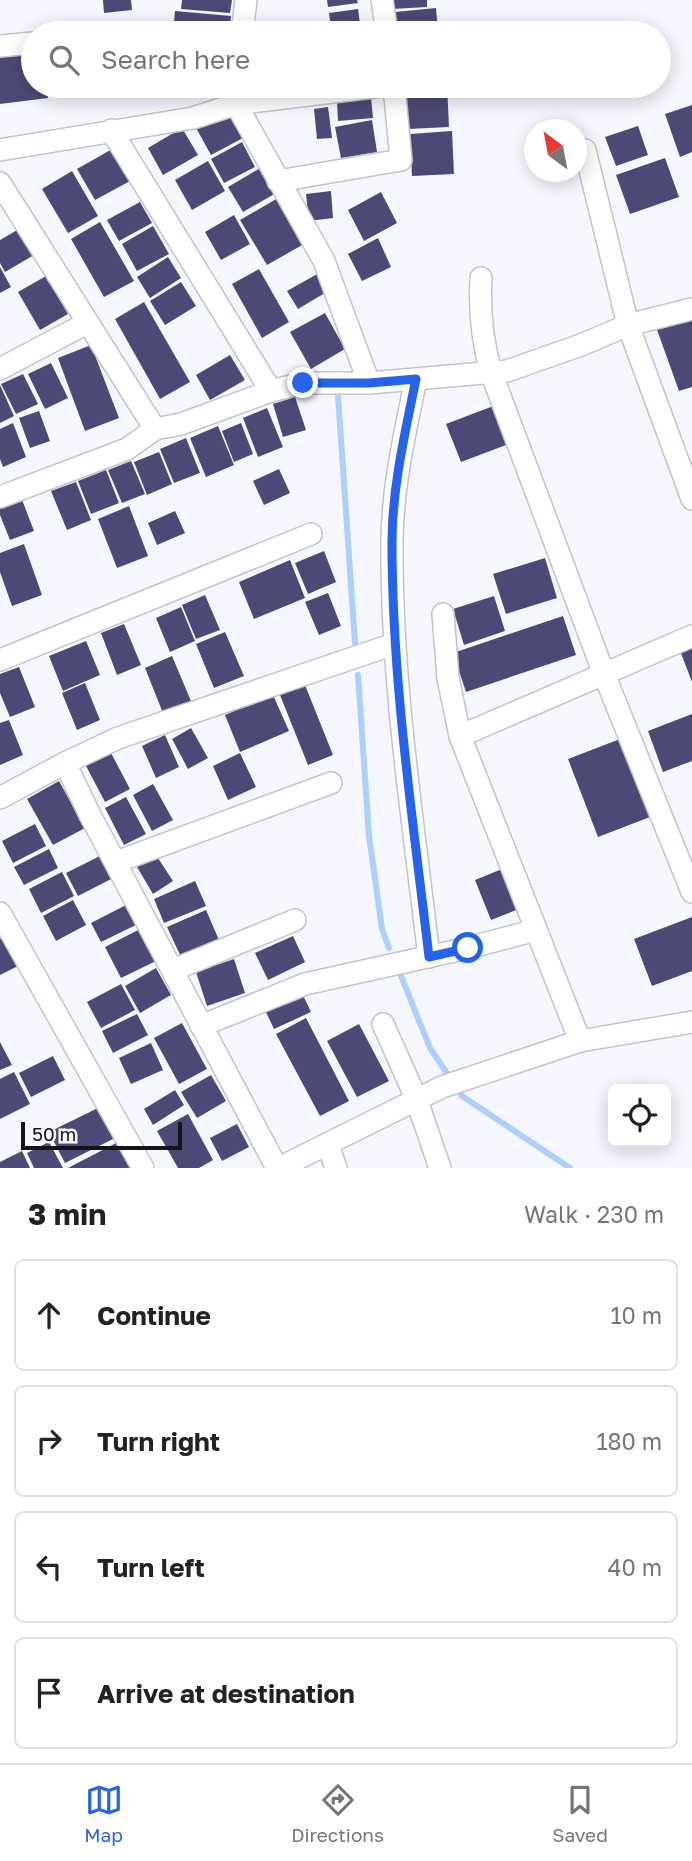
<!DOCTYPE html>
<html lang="en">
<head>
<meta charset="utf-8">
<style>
  :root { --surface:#fff; --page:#f2f2f2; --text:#222; --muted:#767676; --line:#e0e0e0; --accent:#2563eb }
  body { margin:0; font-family:"Golos Text",sans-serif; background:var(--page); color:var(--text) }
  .controls { position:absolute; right:21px; bottom:21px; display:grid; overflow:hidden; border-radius:10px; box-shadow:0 4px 18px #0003 }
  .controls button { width:63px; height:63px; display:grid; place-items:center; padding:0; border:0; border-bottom:2px solid var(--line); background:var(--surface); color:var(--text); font:35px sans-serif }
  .compass { position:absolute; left:524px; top:119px; width:63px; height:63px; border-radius:50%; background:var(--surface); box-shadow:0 4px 18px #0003; rotate:328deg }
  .scale { position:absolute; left:21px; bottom:18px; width:161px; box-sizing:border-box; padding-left:7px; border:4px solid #141418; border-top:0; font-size:19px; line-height:24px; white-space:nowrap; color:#141418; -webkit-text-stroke:5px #f6f6ff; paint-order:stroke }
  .stop { position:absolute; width:21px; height:21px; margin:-16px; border:5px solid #2563eb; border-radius:50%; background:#fff }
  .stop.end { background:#2563eb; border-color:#fff; box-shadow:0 2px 7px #0008 }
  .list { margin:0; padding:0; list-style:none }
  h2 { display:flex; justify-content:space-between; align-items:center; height:91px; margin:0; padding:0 28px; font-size:30px }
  h2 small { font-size:23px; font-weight:400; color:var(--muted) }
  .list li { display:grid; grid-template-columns:46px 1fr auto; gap:21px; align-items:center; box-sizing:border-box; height:112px; margin:0 14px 14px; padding:0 14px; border:2px solid var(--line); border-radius:10px }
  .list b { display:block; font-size:26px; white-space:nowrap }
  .list em { font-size:23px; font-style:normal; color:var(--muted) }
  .icon { flex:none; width:38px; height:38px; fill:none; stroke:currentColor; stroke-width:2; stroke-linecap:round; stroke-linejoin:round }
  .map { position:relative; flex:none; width:692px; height:1168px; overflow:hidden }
  .search { position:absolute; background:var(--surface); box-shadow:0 4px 18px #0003; left:21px; right:21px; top:21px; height:77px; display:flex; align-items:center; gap:18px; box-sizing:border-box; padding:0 24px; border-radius:38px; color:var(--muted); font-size:26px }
  .sheet { height:595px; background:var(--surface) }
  nav { display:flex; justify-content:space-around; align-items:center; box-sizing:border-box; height:98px; border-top:2px solid var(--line); background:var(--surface); font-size:19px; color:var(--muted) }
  nav a { display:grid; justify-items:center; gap:4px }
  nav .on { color:var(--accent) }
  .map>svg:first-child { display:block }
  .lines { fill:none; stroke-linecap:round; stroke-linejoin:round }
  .stream { stroke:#abd0fc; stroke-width:6 }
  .building { fill:#4c4977 }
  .minor-casing { stroke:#c3c3ce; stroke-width:24 }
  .minor { stroke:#fff; stroke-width:21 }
  .route { stroke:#2563eb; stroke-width:9 }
</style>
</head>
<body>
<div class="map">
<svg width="692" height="1168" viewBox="0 0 692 1168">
  <rect width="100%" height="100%" fill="#f6f6ff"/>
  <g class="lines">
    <!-- stream -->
    <g class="stream">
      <path d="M338 396 355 643"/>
      <path d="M358 675 369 836 382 929 389 948"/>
      <path d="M401 976 430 1048 462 1096 570 1168"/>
    </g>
  </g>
  <!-- building -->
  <g class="building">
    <path d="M103 0H131L132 10 104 13Z"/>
    <path d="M182 0H232L230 13 181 9Z"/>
    <path d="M327 0H357L358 3 328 7Z"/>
    <path d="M392 0H427V7L392 9Z"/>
    <path d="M436 8 438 33H397L395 12Z"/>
    <path d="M358 9 360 24 331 28 329 13Z"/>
    <path d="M175 11 231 16 229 33H173Z"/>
    <path d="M33 51V86H46L48 98 0 104V55Z"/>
    <path d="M406 86H447L449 127 408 129Z"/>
    <path d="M371 97 373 118 338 121 337 100Z"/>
    <path d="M692 105V152L680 157 665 114Z"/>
    <path d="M328 107 332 138 317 139 314 109Z"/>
    <path d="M227 109 243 138 211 155 195 126Z"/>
    <path d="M372 120 377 152 341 158 335 127Z"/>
    <path d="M638 126 648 155 616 166 605 137Z"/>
    <path d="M182 128 198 155 163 175 148 148Z"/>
    <path d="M452 131 454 174 412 176 410 134Z"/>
    <path d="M242 142 255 167 224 183 211 159Z"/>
    <path d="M114 148 132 180 95 200 77 169Z"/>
    <path d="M665 158 679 197 630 214 616 175Z"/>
    <path d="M208 161 225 191 192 210 175 180Z"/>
    <path d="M262 167 276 193 243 212 228 187Z"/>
    <path d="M72 171 98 216 68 233 42 189Z"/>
    <path d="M331 191 333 218 309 221 306 194Z"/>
    <path d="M381 192 397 223 364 241 348 210Z"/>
    <path d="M278 198 304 244 267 265 240 220Z"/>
    <path d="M140 202 152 223 119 241 107 220Z"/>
    <path d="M234 215 250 244 221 260 205 232Z"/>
    <path d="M100 222 134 281 104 297 71 239Z"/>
    <path d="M153 226 169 254 137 271 122 244Z"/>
    <path d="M19 229 34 255 5 272 0 263V240Z"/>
    <path d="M378 238 391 267 362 281 348 254Z"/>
    <path d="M168 257 181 278 150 298 137 277Z"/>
    <path d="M0 267 11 287 0 293Z"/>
    <path d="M259 269 289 322 262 338 232 284Z"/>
    <path d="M319 273 330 290 298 309 287 291Z"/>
    <path d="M46 276 68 314 40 330 18 292Z"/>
    <path d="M181 282 196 306 165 325 150 301Z"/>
    <path d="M144 302 190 382 160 399 115 319Z"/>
    <path d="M325 313 345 349 311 369 290 332Z"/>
    <path d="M692 314V387L679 391 656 327Z"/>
    <path d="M91 345 119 418 85 431 58 358Z"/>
    <path d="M230 355 245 380 210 400 196 375Z"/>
    <path d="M51 363 68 398 45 409 28 374Z"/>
    <path d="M23 374 38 404 16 414 1 384Z"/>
    <path d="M0 385 14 416 0 423Z"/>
    <path d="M295 397 306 430 283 437 273 404Z"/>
    <path d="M496 405 511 443 461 462 446 424Z"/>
    <path d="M267 408 283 447 258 457 243 418Z"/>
    <path d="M39 411 50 441 30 448 19 418Z"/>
    <path d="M13 423 26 457 3 467 0 459V429Z"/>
    <path d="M241 423 253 454 234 462 222 431Z"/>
    <path d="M218 426 234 465 206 477 190 438Z"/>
    <path d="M186 438 200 473 174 483 160 449Z"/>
    <path d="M159 452 172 484 147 495 134 462Z"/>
    <path d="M131 461 145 494 122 503 108 470Z"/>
    <path d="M279 469 290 493 264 505 253 481Z"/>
    <path d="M106 470 119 503 91 514 78 481Z"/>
    <path d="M76 482 91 520 67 530 51 491Z"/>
    <path d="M21 497 34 531 10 540 0 515V506Z"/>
    <path d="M129 506 148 556 117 568 98 519Z"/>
    <path d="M175 511 185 533 157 545 148 523Z"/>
    <path d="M24 544 42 595 12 606 0 572V553Z"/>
    <path d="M324 551 336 582 308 594 295 563Z"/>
    <path d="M545 558 557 598 506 614 493 574Z"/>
    <path d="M290 560 305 598 254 619 239 582Z"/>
    <path d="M328 593 341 626 319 635 305 602Z"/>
    <path d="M205 595 220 630 196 639 182 605Z"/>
    <path d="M494 596 505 631 464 645 453 609Z"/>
    <path d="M181 607 195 641 170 652 156 618Z"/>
    <path d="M563 616 576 655 466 692 453 653Z"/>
    <path d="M124 624 141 665 117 675 101 633Z"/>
    <path d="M225 632 244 676 214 688 196 644Z"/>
    <path d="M86 641 100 675 63 691 49 656Z"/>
    <path d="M692 643V682L679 648Z"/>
    <path d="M172 656 191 701 163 713 145 668Z"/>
    <path d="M19 667 35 707 10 717 0 693V674Z"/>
    <path d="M303 680 333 755 308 765 278 690Z"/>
    <path d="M85 683 100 720 77 730 62 693Z"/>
    <path d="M273 695 289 731 240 752 225 715Z"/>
    <path d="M692 714V761L663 772 648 731Z"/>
    <path d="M9 720 23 755 0 765V723Z"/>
    <path d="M191 728 208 758 188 769 172 739Z"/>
    <path d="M165 735 179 767 156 778 142 746Z"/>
    <path d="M620 739 650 817 598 837 568 759Z"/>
    <path d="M110 751 130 789 105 802 85 764Z"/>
    <path d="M240 753 256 787 228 800 213 766Z"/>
    <path d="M59 781 85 828 53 845 27 799Z"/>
    <path d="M153 784 173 820 152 831 133 795Z"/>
    <path d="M126 797 146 834 124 845 105 808Z"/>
    <path d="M35 824 46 846 13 863 2 841Z"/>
    <path d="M49 849 58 868 24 885 14 867Z"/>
    <path d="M102 855 113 878 78 896 66 873Z"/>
    <path d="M156 855 173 881 153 894 137 867Z"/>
    <path d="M507 867 524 907 491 920 475 880Z"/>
    <path d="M62 872 74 896 41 913 29 889Z"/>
    <path d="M195 881 206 906 164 923 154 899Z"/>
    <path d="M73 900 86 925 56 941 43 916Z"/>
    <path d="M130 903 140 923 101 942 91 923Z"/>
    <path d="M206 910 219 940 181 957 167 927Z"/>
    <path d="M692 917V971L652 986 634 939Z"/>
    <path d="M142 928 158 960 121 978 105 947Z"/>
    <path d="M8 935 22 964 0 975V939Z"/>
    <path d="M293 936 305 962 268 980 255 953Z"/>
    <path d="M234 959 245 993 207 1006 196 972Z"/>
    <path d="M156 968 171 995 140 1013 125 986Z"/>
    <path d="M121 984 135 1010 101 1028 87 1002Z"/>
    <path d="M302 993 311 1012 274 1029 265 1010Z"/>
    <path d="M137 1014 148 1035 113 1053 102 1031Z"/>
    <path d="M306 1018 349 1101 320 1116 276 1034Z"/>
    <path d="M182 1023 207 1069 179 1084 154 1038Z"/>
    <path d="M359 1024 389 1081 357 1097 327 1041Z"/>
    <path d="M0 1042 12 1065 0 1070Z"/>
    <path d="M151 1043 163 1070 131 1084 119 1058Z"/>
    <path d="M53 1056 65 1080 31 1097 19 1073Z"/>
    <path d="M14 1072 30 1104 0 1119V1079Z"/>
    <path d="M211 1075 226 1101 197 1118 181 1092Z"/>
    <path d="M175 1090 184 1105 153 1125 144 1109Z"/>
    <path d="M100 1107 115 1138 65 1163 49 1132Z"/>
    <path d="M188 1114 213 1160 199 1168H178L157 1131Z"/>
    <path d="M237 1124 249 1147 222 1161 210 1138Z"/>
    <path d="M120 1141 134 1168H68Z"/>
    <path d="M49 1142 63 1168H34L27 1153Z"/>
    <path d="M22 1151 30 1168H0V1162Z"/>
  </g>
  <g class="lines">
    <!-- minor casing -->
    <g class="minor-casing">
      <g id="minor">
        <path d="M382 0 387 33"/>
        <path d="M242 33 246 0"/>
        <path d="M0 46 33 43"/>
        <path d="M237 86 236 104 324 261 369 383"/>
        <path d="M111 130 271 391"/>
        <path d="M0 150 193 118 236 104 382 86"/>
        <path d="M585 150 628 325 692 499"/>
        <path d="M278 181 401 160 394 86"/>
        <path d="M0 183 155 429 181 424 271 391 303 383H369L507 371 581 345 628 325 692 309"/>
        <path d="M481 278C479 311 482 340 491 372L604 674 692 892"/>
        <path d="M0 369 87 323"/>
        <path d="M416 379C405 433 392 488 392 543 391 681 413 820 429 957"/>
        <path d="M0 497 127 449 155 429"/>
        <path d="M443 614 448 678 460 736"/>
        <path d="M0 660 311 534"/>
        <path d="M65 763 90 815 277 1168"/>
        <path d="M0 798 65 763 118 738 394 644"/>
        <path d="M116 862 331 783"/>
        <path d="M0 913 143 1168"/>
        <path d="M173 970 295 920"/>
        <path d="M383 1024 416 1098 440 1168"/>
        <path d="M201 1026 305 984 468 948 536 930"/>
        <path d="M580 1041 460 736 692 636"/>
        <path d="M328 1145 336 1168"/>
        <path d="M279 1168 442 1087 580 1041 692 1022"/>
      </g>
    </g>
    <!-- minor -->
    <use href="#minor" class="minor"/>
  </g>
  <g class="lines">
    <!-- route -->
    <path class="route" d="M303 383H369L416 379C405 433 392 488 392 543 392 681 413 820 429 957L468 948"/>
  </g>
</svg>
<div class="controls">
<button><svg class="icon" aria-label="locate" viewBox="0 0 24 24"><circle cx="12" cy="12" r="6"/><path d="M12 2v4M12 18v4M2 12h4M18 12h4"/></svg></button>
</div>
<svg class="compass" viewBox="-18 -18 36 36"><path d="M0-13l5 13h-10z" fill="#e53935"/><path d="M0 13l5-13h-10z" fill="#767676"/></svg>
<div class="scale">50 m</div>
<div class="stop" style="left:468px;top:948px"></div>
<div class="stop end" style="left:303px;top:383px"></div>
<div class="search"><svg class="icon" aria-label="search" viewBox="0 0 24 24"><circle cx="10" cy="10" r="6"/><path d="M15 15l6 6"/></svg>Search here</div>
</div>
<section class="sheet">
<h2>3 min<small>Walk · 230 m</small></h2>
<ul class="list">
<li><svg class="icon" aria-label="ahead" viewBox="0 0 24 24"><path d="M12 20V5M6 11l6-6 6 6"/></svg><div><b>Continue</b></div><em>10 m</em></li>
<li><svg class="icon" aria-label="right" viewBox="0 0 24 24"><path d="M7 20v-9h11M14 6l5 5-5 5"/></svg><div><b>Turn right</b></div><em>180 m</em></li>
<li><svg class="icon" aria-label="left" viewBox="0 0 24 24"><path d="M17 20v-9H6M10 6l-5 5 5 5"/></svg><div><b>Turn left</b></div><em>40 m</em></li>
<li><svg class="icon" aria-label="arrive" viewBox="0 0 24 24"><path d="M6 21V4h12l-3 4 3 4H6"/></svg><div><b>Arrive at destination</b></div></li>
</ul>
</section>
<nav>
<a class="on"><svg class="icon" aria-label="map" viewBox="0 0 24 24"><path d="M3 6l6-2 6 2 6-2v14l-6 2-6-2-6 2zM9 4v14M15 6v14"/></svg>Map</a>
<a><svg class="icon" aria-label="directions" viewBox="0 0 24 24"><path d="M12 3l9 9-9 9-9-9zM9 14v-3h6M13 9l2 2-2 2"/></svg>Directions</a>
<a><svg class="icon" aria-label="saved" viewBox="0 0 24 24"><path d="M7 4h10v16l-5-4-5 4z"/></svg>Saved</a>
</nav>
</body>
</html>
